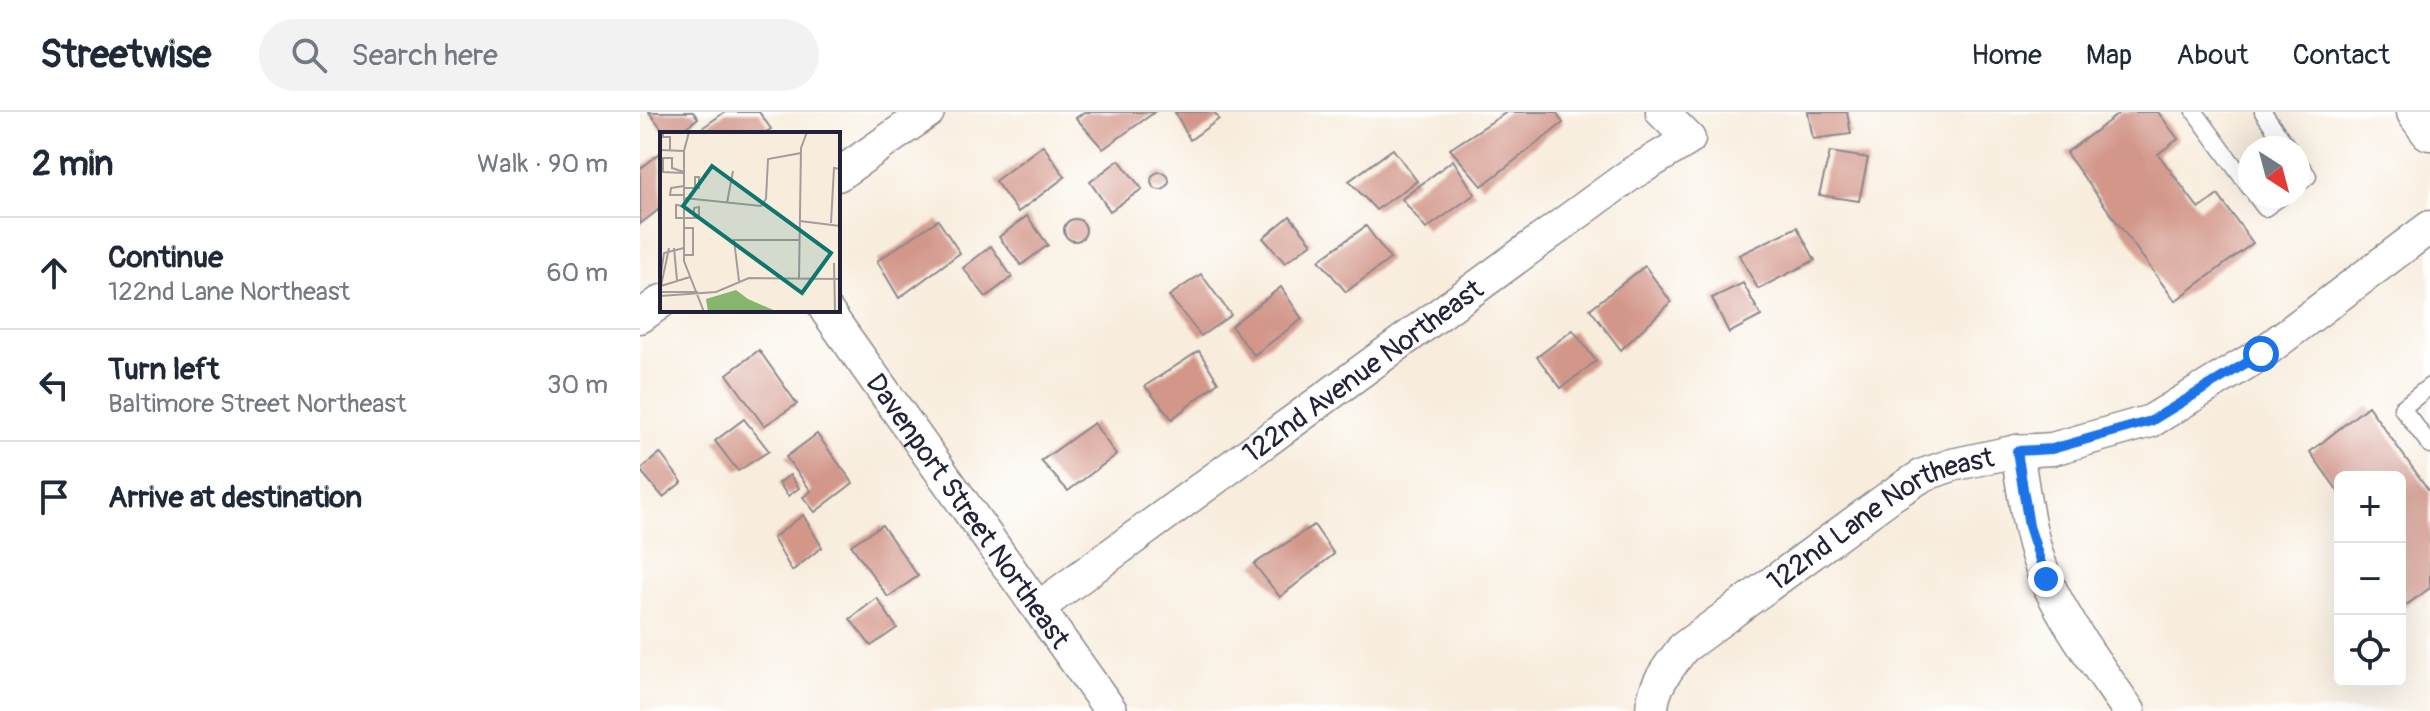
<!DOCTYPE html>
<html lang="en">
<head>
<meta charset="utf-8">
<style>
  :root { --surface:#fff; --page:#f2f2f3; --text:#1f2937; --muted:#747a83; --line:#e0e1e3 }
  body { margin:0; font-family:Pangolin,sans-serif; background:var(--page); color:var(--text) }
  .controls { position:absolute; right:24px; bottom:24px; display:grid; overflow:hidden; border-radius:12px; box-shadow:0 8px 32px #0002 }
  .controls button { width:72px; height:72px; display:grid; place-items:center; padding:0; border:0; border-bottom:2px solid var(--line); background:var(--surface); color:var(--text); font:40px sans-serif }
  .compass { position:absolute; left:1598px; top:24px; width:72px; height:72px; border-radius:50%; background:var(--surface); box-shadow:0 8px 32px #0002; rotate:144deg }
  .stop { position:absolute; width:24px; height:24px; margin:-18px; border:6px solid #1a73e8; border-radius:50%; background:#fff }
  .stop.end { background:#1a73e8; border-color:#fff; box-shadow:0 2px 8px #0008 }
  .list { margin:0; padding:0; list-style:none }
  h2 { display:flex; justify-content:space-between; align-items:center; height:104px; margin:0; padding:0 32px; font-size:34px }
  h2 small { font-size:26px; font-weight:400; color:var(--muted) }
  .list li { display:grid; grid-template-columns:52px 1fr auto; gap:24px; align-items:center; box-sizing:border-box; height:112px; padding:0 32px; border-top:2px solid var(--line) }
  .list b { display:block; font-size:30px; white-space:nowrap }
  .list p { margin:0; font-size:26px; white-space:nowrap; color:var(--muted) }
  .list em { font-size:26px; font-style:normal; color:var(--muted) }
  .icon { flex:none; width:44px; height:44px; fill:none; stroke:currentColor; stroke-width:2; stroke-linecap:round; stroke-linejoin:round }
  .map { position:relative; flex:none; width:1790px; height:599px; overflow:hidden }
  header { display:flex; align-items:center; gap:48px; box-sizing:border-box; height:112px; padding:0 40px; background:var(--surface); border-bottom:2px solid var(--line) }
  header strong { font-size:38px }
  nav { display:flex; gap:44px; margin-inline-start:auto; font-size:28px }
  .search { width:560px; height:72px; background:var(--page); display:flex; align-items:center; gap:20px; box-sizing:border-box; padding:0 28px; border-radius:44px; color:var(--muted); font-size:30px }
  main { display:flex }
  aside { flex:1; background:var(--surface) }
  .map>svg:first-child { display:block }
  .building { fill:#d3978a }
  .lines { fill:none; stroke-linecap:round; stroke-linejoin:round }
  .service-casing { stroke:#8d888c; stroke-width:19 }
  .minor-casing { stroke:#8d888c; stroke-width:35 }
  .tertiary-casing { stroke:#8d888c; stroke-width:43 }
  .service { stroke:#fff; stroke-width:16 }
  .minor { stroke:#fff; stroke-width:32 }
  .tertiary { stroke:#fff; stroke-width:40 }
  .route { stroke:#1a73e8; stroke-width:10 }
  .labels { text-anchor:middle; stroke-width:6; stroke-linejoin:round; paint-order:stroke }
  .street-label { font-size:28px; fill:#22223b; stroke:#fff }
  .inset-road { fill:none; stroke:#a29c9c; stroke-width:2 }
  .view { fill:#0f766e; fill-opacity:0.15; stroke:#0f766e; stroke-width:4 }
  .inset-edge { fill:none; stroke:#22223b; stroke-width:4 }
</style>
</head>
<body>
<header>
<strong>Streetwise</strong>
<div class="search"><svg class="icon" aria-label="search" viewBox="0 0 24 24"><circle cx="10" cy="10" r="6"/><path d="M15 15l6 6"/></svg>Search here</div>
<nav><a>Home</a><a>Map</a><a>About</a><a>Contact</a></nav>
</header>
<main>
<aside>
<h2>2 min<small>Walk · 90 m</small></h2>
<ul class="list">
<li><svg class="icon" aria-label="ahead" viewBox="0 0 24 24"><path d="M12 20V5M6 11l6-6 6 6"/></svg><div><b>Continue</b><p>122nd Lane Northeast</p></div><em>60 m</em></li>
<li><svg class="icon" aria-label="left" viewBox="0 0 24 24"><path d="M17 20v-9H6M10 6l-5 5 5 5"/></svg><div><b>Turn left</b><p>Baltimore Street Northeast</p></div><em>30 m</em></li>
<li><svg class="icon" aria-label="arrive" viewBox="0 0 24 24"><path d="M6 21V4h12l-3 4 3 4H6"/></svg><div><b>Arrive at destination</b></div></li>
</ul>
</aside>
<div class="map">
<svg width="1790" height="599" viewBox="0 0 1790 599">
  <rect width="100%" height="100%" fill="#fff"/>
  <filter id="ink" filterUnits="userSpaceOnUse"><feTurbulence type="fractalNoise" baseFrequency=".0125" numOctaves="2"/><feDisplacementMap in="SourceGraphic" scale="16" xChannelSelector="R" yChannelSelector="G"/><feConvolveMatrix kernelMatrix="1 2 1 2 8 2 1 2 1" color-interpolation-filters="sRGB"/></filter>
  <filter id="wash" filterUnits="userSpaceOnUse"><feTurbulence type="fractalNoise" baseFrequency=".006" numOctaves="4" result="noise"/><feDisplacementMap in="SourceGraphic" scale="32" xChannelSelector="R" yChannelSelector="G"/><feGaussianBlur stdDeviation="1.8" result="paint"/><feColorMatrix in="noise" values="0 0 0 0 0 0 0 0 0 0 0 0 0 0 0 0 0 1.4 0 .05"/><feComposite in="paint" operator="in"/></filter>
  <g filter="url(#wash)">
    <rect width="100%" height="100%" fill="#f8eddd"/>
    <g id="blocks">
      <!-- building -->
      <g class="building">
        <path d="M9 0H53L58 6 37 22H26Z"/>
        <path d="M85 0H119L131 17 123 22H65L62 16Z"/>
        <path d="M444 0H515L463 37 436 6Z"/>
        <path d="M535 0H574L579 7 550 28Z"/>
        <path d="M867 0H916L923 11 842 74 810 37Z"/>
        <path d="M1168 0H1207L1211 22 1173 27Z"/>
        <path d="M1481 0H1518L1538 27 1518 42 1559 97 1578 83 1613 131 1535 189 1426 41Z"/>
        <path d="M403 33 425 65 378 100 355 69Z"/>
        <path d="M753 37 777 69 736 98 709 69Z"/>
        <path d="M1190 40 1228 46 1219 89 1179 83Z"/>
        <path d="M20 41 22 95 0 112V57Z"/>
        <path d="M479 48 502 77 470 99 450 70Z"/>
        <path d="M813 48 835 82 786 117 762 87Z"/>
        <circle cx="520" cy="69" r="9"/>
        <path d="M387 104 408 133 381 153 359 125Z"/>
        <path d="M650 104 672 131 645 151 623 126Z"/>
        <circle cx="435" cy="118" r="11"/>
        <path d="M298 108 320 141 259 186 237 149Z"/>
        <path d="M726 114 750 147 706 180 679 148Z"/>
        <path d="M1157 115 1175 148 1118 177 1099 143Z"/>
        <path d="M351 134 372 165 346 185 323 156Z"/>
        <path d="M1005 154 1031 190 981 238 950 197Z"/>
        <path d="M561 162 591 203 561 224 529 184Z"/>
        <path d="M1103 171 1121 204 1089 221 1072 186Z"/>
        <path d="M641 175 662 207 614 243 591 214Z"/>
        <path d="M933 218 956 249 921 276 897 245Z"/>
        <path d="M119 238 157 292 124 314 87 262Z"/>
        <path d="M559 239 578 270 532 307 505 274Z"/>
        <path d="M1728 294 1790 380V476L1762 496 1760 493V365H1700V382L1670 340Z"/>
        <path d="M104 307 129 339 98 359 75 329Z"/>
        <path d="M454 311 476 343 428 379 401 349Z"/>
        <path d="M177 322 213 371 175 400 163 385 171 379 146 345Z"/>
        <path d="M20 341 42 370 23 385 0 358Z"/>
        <path d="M150 363 159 376 148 384 139 371Z"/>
        <path d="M163 403 182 435 152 459 133 426Z"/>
        <path d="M242 413 278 464 248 485 211 433Z"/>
        <path d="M674 413 694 442 640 485 614 452Z"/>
        <path d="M237 486 257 516 231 534 210 507Z"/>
      </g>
    </g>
  </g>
  <g filter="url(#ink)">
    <use href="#blocks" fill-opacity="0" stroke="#8d888c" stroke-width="2"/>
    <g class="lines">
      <!-- service casing -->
      <g class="service-casing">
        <g id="service">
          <path d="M1555 0 1610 76"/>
          <path d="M1623 0 1648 36"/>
          <path d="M1658 50 1668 64 1658 72"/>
          <path d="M1616 84 1625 96 1642 84"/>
          <path d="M1790 274 1762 296 1790 333"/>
        </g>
      </g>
      <!-- minor casing -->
      <g class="minor-casing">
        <g id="minor">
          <path d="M198 63 288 0"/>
          <path id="s1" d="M186 198 471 599"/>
          <path d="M0 205 22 189"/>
          <path d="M1377 339C1384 382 1389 429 1407 470 1429 516 1460 557 1489 599"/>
          <path id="s2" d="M398 496 991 62 1049 27 1022 0"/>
          <path id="s3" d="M1012 599C1012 574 1029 555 1043 536L1252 383 1283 363 1312 353 1377 339 1412 337 1511 309 1621 242 1790 115"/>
        </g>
      </g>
      <!-- tertiary casing -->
      <g class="tertiary-casing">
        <path id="tertiary" d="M1777 0 1790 18"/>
      </g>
      <!-- service -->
      <use href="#service" class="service"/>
      <!-- minor -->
      <use href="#minor" class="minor"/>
      <!-- tertiary -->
      <use href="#tertiary" class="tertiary"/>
    </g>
  </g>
  <g class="lines" filter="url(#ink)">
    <!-- route -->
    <path class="route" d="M1406 467 1389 414 1377 339 1412 337 1511 309 1621 242"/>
  </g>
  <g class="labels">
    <!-- street labels -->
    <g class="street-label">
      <text dy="10" stroke="none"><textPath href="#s2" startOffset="402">122nd Avenue Northeast</textPath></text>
      <text dy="10" stroke="none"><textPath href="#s1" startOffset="246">Davenport Street Northeast</textPath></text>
      <text dy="10" stroke="none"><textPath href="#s3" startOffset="310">122nd Lane Northeast</textPath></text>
    </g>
  </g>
  <!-- overview -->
  <g transform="translate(20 20)">
    <rect width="180" height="180" fill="#f8eddd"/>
    <path d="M76 158 88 167 118 180H48L46 167Z" fill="#86b56d"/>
    <path class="inset-road" d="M3 0V5H10V19M29 0 24 19V129L44 180M0 18 24 19M24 40 12 36V26H3V40L24 41M24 54 11 56 10 63H24M24 56H39V45H35V56M24 66 101 74 106 67 108 27 141 21M67 71 73 39M24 74 16 73V86H39V75L34 76V86M140 89 180 94M171 91 174 36 180 37M9 116 1 154 30 145M14 116 17 148M24 123H33V96H24M174 131 175 180M1 142 4 121 24 116M139 147 141 16 147 0M79 149 74 108H140M0 160H38M0 164 56 160 89 146 180 147"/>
    <path class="view" d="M52 34 171 121 142 161 23 74Z"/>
    <rect width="180" height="180" class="inset-edge"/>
  </g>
</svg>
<div class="controls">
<button>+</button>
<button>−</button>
<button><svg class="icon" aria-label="locate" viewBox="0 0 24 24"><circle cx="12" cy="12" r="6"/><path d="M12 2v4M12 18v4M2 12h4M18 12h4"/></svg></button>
</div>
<svg class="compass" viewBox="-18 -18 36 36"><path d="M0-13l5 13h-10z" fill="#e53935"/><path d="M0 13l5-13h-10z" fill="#747a83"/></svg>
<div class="stop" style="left:1621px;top:242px"></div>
<div class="stop end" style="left:1406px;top:467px"></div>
</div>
</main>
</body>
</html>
